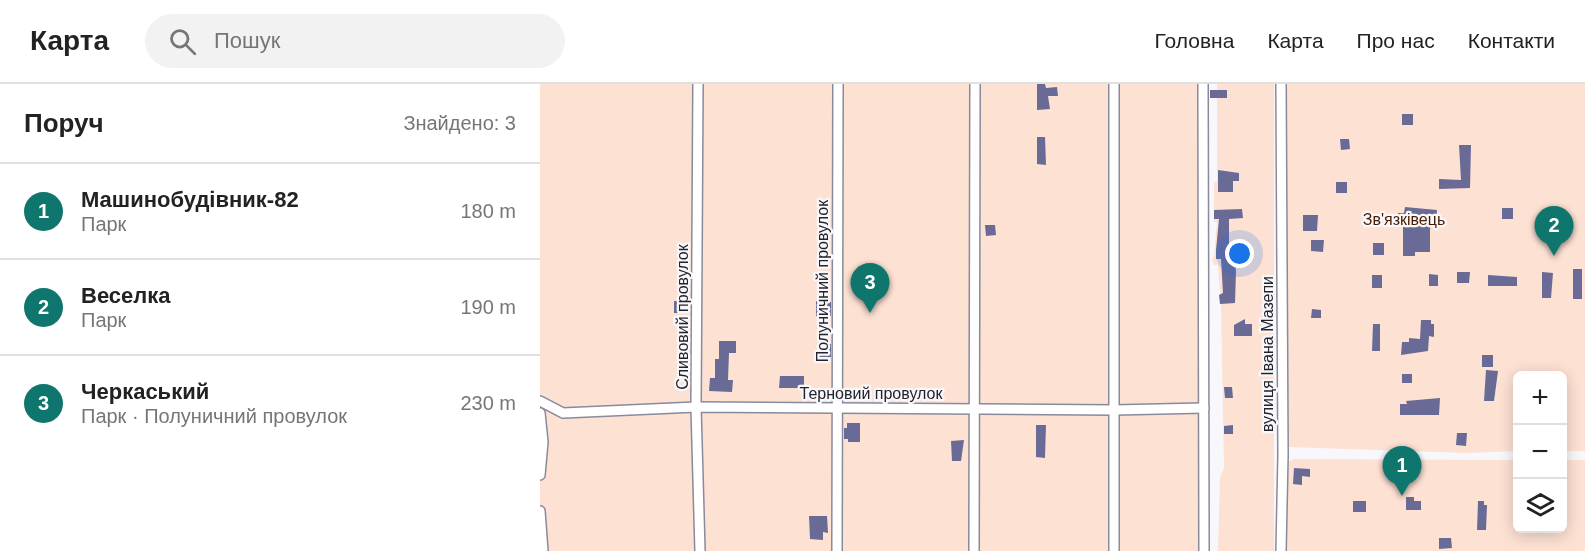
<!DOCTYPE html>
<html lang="uk">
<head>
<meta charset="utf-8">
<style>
  :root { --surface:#fff; --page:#f2f2f2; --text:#222; --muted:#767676; --line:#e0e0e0; --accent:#0f766e }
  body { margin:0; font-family:Arial,sans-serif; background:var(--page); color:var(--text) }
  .controls { position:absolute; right:18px; bottom:18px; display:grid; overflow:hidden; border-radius:9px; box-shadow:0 3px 15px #0003 }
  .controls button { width:54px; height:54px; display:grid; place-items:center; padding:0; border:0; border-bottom:2px solid var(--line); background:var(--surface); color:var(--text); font:30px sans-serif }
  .you { position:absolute; left:700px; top:170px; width:21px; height:21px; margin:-15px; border:4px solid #fff; border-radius:50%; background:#1a73e8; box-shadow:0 0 0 9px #1a73e833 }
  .badge { display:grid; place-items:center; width:39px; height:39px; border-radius:50%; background:var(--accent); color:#fff; font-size:20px; font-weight:700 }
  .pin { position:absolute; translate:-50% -50px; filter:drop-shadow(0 2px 3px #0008) }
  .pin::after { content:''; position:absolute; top:32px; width:21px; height:18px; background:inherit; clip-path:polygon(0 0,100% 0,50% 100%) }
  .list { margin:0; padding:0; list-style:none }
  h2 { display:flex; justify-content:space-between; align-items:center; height:78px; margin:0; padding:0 24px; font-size:26px }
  h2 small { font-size:20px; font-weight:400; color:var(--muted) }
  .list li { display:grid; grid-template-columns:39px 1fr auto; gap:18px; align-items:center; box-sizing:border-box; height:96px; padding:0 24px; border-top:2px solid var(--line) }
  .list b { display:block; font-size:22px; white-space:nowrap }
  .list p { margin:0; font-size:20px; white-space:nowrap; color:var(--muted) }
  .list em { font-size:20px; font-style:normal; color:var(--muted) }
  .icon { flex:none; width:33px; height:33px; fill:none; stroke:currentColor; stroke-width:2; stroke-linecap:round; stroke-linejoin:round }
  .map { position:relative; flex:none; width:1045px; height:467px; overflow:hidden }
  header { display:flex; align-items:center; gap:36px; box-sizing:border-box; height:84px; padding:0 30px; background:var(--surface); border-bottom:2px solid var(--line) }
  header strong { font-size:28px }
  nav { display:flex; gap:33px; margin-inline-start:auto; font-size:21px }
  .search { width:420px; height:54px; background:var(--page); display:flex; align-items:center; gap:15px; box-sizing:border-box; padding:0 21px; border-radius:33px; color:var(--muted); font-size:22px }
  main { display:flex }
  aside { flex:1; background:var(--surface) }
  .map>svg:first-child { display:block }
  .green { fill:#fde1d3 }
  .building { fill:#696a96 }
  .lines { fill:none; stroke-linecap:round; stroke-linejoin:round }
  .street-casing { stroke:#898a9b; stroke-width:12 }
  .street { stroke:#fff; stroke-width:9 }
  .labels { text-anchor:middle; stroke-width:4.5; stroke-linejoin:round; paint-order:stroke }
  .park-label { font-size:16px; fill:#491c00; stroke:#f8f8fc }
  .street-label { font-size:16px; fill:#222229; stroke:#f8f8fc }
</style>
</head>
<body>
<header>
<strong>Карта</strong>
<div class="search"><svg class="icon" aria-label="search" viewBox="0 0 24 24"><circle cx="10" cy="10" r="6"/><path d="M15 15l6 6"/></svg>Пошук</div>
<nav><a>Головна</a><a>Карта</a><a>Про нас</a><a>Контакти</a></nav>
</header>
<main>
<aside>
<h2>Поруч<small>Знайдено: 3</small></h2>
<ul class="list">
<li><span class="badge">1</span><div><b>Машинобудівник-82</b><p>Парк</p></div><em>180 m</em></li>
<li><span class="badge">2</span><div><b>Веселка</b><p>Парк</p></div><em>190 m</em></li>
<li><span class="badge">3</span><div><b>Черкаський</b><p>Парк · Полуничний провулок</p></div><em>230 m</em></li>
</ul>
</aside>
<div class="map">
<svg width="1045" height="467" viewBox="0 0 1045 467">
  <rect width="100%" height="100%" fill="#f8f8fc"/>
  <!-- green -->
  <g class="green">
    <path d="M0 0H660L661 467H0Z"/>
    <path d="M677 0H734V467H678L680 393 684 384 681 221 678 181H674L672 174 674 172 677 138H674V98H677Z"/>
    <path d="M745 0H1045V367H1023V292H978L977 367 928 369 747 363Z"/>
    <path d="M753 375 977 376 978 444H1023V376H1045V467H745L747 379Z"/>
  </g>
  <!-- building -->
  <g class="building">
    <path d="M497 0H505L506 4 517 3 518 12H508L510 25 497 26Z"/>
    <rect x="670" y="6" width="17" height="8"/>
    <rect x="862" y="30" width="11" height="11"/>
    <path d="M497 53H505L506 81 497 80Z"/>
    <path d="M800 55H809L810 65 801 66Z"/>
    <path d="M919 61H931L930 104 899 105V95L921 96Z"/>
    <path d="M678 86 699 89V97H693V108H678Z"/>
    <rect x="796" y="98" width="11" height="11"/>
    <path d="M865 123 897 126 896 137H890V168H875V172H863V139H858V129H864Z"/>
    <rect x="962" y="124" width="11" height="11"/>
    <path d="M1015 124 1016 133 1005 134 1004 125Z"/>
    <path d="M702 125 703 134 689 135V165H693L696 187 695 219 680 220 679 211 683 209 681 175H676V166L679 135H674V126Z"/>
    <path d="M763 131H778L777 147H763Z"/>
    <path d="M445 141H455L456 151 446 152Z"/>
    <path d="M771 156H784L783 168 771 167Z"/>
    <rect x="833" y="159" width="11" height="12"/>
    <rect x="1033" y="185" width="9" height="30"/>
    <path d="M917 188H930L929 199H917Z"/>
    <path d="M1002 188 1013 189 1011 214H1002Z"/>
    <path d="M889 190 898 191V202H889Z"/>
    <rect x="832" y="191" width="10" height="13"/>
    <path d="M948 191 977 193V202H948Z"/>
    <rect x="134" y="217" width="12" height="12"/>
    <path d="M276 217 291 218V232H276Z"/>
    <path d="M772 225 781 226V234H771Z"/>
    <path d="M705 235V240H712V252H694V241Z"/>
    <path d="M881 236H891V240H894V253L889 252 888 267 861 271 862 258H869V254L880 255Z"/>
    <path d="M833 240H840V267H832Z"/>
    <path d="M179 257H196V269H189L188 296H193L192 308 169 307 170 294H175V275H179Z"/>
    <path d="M291 260V273H279V261Z"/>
    <rect x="942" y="271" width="11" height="12"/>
    <path d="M946 286 958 287 954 317H944Z"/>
    <rect x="862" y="290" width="10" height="9"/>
    <path d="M240 292H264V304H239Z"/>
    <path d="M684 303H692L693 314H685Z"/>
    <path d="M900 314 899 331H860V320H867L866 317Z"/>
    <path d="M307 339H320V358H308V355H304V344H307Z"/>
    <path d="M496 341H506L505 374 496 373Z"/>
    <path d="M693 341V350H684V342Z"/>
    <path d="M917 349H927L926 362 916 361Z"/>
    <path d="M424 356 421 377H412L411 357Z"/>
    <path d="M754 384 770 385V393L762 392V401L753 400Z"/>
    <path d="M866 413H874V417H881V426H866Z"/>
    <rect x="813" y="417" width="13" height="11"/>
    <path d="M938 417H944V421H947L946 446H937Z"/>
    <path d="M269 432H287L288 449 283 448V456L270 455Z"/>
    <path d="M899 454H911L912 464 899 465Z"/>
  </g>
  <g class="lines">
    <!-- street casing -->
    <g class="street-casing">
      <g id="street">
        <path d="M158 0 156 323 160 467"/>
        <path d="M574 0V467"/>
        <path d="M663 0 664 467"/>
        <path d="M741 0 743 371 741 467"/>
        <path d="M0 317 23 329 156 323 574 326 664 324"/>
        <path d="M0 329 3 358 0 391"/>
        <path d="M0 427 3 467"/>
        <path d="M297 467 298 0"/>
        <path d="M434 467 435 0"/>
      </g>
    </g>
    <!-- street -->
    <use href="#street" class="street"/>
  </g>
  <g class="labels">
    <!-- park labels -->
    <g class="park-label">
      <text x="864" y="141">Зв'язківець</text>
    </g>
    <!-- street labels -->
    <g class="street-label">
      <text transform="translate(282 197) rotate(-90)" y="6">Полуничний провулок</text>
      <text transform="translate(142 233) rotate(-90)" y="6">Сливовий провулок</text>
      <text transform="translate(727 270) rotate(-90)" y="6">вулиця Івана Мазепи</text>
      <text x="331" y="315">Терновий провулок</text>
    </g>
  </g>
</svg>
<div class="controls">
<button>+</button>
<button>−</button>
<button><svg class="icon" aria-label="layers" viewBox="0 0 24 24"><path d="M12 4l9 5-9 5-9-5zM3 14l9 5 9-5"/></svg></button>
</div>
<div class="you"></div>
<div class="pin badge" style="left:862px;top:412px">1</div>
<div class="pin badge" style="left:1014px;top:172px">2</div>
<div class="pin badge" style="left:330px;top:229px">3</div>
</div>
</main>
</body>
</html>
